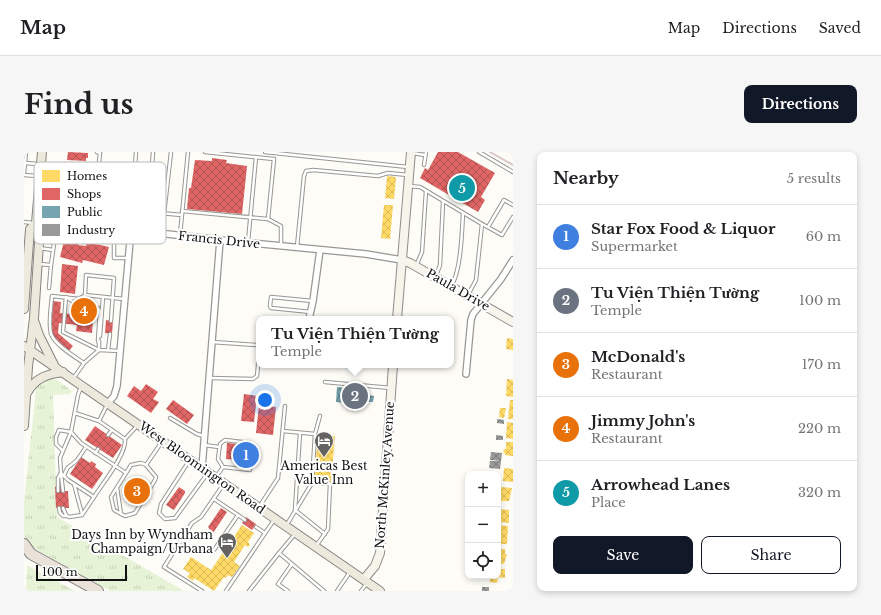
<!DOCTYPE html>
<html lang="en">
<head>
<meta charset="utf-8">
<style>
  :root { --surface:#fff; --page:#f6f6f6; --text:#202124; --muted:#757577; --line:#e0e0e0; --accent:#111827 }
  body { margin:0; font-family:"Libre Baskerville",serif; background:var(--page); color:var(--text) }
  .controls { position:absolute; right:12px; bottom:12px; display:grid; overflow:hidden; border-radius:8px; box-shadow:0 2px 6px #0003 }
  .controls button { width:36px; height:36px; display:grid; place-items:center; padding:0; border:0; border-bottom:1px solid var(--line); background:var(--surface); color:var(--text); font:20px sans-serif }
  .scale { position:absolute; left:12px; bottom:10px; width:91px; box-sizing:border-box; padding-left:4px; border:2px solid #111; border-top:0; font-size:11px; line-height:14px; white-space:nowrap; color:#111; -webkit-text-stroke:3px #fff; paint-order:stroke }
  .you { position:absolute; left:241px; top:248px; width:14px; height:14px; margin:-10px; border:3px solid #fff; border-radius:50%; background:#1a73e8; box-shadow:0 0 0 6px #1a73e833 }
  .badge { display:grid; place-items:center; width:26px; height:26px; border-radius:50%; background:var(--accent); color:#fff; font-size:13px; font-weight:700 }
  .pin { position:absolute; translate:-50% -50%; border:2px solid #fff; box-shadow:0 1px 4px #0006 }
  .popup { position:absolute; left:232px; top:164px; width:198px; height:52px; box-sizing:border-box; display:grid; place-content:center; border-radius:8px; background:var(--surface); filter:drop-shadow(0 1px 3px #0005); font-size:13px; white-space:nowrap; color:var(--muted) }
  .popup b { font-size:15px; color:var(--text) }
  .popup::after { content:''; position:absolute; left:50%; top:100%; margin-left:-8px; border:8px solid transparent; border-top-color:var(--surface) }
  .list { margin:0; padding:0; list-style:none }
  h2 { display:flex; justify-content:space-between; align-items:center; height:52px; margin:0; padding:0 16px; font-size:17px }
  h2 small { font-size:13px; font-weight:400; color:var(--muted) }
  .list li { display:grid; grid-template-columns:26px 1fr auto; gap:12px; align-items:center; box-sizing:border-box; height:64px; padding:0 16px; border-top:1px solid var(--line) }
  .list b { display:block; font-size:15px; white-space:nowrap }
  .list p { margin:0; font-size:13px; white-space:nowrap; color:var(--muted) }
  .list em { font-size:13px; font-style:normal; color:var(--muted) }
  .actions { display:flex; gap:8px; padding:12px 16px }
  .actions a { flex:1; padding:9px 0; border:1px solid var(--accent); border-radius:8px; text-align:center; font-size:14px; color:var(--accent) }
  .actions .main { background:var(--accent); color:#fff }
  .icon { flex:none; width:22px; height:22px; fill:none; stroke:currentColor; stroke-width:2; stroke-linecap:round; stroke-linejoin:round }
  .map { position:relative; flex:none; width:489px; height:439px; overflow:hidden; border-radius:8px }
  header { display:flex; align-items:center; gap:24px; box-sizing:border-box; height:56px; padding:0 20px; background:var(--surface); border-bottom:1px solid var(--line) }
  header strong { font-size:19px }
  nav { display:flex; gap:22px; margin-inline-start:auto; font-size:14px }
  .intro { display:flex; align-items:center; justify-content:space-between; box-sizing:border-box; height:96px; padding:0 24px }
  h1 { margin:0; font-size:28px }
  .button { padding:10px 18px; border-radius:8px; background:var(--accent); color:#fff; font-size:14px; font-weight:700 }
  main { display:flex; gap:24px; padding:0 24px }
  aside { flex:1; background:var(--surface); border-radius:8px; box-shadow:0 2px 6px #0003 }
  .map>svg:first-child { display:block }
  .grass { fill:url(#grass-tufts) }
  .water { fill:#cde8f7 }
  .homes { fill:url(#homes-cross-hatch) }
  .shops { fill:url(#shops-cross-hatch) }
  .public { fill:url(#public-cross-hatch) }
  .industry { fill:url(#industry-cross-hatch) }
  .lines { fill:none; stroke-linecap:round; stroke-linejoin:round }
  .lane-casing { stroke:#979795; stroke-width:4.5 }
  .street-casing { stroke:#979795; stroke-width:8 }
  .secondary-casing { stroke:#8e8d8b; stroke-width:10 }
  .primary-casing { stroke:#858482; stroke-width:10 }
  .highway-casing { stroke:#858482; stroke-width:12 }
  .lane { stroke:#fffffe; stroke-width:2.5 }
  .street { stroke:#fffffe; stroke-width:5.5 }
  .secondary { stroke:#f6f4eb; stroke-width:8 }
  .primary { stroke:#ede9dc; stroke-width:8 }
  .highway { stroke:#eae1d8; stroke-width:10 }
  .rail { stroke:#d9c6c7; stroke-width:2 }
  .labels { text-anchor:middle; stroke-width:4; stroke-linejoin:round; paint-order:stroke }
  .street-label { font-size:12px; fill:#111; stroke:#fff }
  .poi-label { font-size:12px; fill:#111; stroke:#fff }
  .key { fill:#fff; stroke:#b8b8b8; stroke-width:1 }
  .key-label { font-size:11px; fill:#111 }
</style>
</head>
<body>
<header>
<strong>Map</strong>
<nav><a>Map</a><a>Directions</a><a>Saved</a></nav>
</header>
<div class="intro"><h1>Find us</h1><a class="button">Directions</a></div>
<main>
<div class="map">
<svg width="489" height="439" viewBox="0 0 489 439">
  <defs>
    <pattern id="grass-tufts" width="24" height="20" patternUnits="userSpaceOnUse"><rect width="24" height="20" fill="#e7f3d7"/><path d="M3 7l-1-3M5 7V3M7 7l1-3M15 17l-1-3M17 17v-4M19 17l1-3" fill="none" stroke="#c5cfb8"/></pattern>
    <pattern id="homes-cross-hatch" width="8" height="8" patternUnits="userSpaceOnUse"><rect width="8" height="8" fill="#ffd966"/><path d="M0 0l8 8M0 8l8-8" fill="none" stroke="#dab957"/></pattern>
    <pattern id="shops-cross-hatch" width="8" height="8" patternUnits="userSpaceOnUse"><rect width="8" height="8" fill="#e06666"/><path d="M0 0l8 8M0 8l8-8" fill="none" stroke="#b45353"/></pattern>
    <pattern id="public-cross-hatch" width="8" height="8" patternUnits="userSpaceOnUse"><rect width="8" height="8" fill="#76a5af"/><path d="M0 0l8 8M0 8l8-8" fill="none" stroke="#5f858d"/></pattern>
    <pattern id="industry-cross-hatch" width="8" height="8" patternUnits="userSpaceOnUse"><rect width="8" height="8" fill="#999"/><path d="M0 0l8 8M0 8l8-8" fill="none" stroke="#7b7b7b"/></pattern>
  </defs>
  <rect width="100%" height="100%" fill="#fdfcf7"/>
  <!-- grass -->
  <g class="grass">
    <path d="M25 226 35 229 48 239 46 242 29 243 33 365 160 439H86L8 395 0 384V349L12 238 16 230Z"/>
    <path d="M3 413 51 439H2Z"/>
  </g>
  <!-- water -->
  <path class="water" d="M298 213H332L330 217 325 218C322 217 319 214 316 214 309 214 303 220 298 213Z"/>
  <!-- homes -->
  <g class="homes">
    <path d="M363 24 372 25 370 47 361 46Z"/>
    <path d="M360 53H369L366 87 357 86Z"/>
    <path d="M483 186 489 187V198L482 197Z"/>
    <path d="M483 227 489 228V245L482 244Z"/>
    <path d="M486 248H489V267H484Z"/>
    <path d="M476 256H482L480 266 475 265Z"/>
    <path d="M483 270 489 271V287L482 286Z"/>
    <path d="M294 283 311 284 307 330 290 328Z"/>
    <path d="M482 290H489V304L481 303V301L479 300 480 297H482Z"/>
    <path d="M480 316 489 317V330L479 329Z"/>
    <path d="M476 335 488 336 485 349H476Z"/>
    <path d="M475 357 485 358V371L474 370Z"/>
    <path d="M218 373 230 381 224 390 226 393 224 395 221 393 210 410 216 414 208 425 204 423 202 426 200 425 190 439 170 426 169 429 163 425 166 421 159 417 167 405 187 418Z"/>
    <path d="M474 373 484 374 483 392H474V383H476V377H474Z"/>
    <path d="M474 397H481V402H483L480 412H474Z"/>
    <path d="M474 417H481V426L474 425Z"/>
    <path d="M466 424H474L473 431 466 430Z"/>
  </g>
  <!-- shops -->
  <g class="shops">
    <path d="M44 0 64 1V6H62V9L43 8Z"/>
    <path d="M414 0H434L471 21 457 45 461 48 454 60 396 26 401 16 404 18Z"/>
    <path d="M188 6 203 8 202 11 223 14 218 62 163 57 165 36H167L171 8 188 9Z"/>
    <path d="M45 85 56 88 54 93 62 94 63 90 85 95 80 113 59 108 58 111 36 105 40 89 44 90Z"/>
    <path d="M38 112 54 114 51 142 36 140Z"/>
    <path d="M29 149 37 150 36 161 49 162 50 154 70 156 68 181 52 179 53 173 35 171 34 181 49 194 44 200 26 185Z"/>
    <path d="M82 168 89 169 88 182 81 181Z"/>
    <path d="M122 232 134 240 129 247 135 250 127 261 103 244 110 234 117 239Z"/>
    <path d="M220 242 233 244 230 270 217 269Z"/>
    <path d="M149 248 170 263 163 272 142 257Z"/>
    <path d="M235 253 252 255 249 283 232 281Z"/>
    <path d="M71 274 98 293 89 306 61 288Z"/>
    <path d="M203 291 225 293V295H227L226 309 202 307Z"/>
    <path d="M57 305 66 311 67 309 72 312 71 315 79 321 68 337 46 322Z"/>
    <path d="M116 325 124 331 120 337 121 338 111 353 101 346Z"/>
    <path d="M35 334V339L36 334H40V339H44L45 356H32L31 335Z"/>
    <path d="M155 335 161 339V341L150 358 142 353Z"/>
    <path d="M197 356 203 360 189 381 187 379 188 378 185 377V376L184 375Z"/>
    <path d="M222 365 232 372 228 378 218 371Z"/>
  </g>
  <!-- public -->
  <path class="public" d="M313 235 340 238 339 242 350 244 349 250H338V253L312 250Z"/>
  <!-- industry -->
  <g class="industry">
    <path d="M473 267 480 268V272L473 271Z"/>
    <path d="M472 283 479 284V288H472Z"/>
    <path d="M467 300 478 301 477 309 466 308Z"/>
    <path d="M466 309H477L476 317 465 316Z"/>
    <rect x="458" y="435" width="7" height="4"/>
  </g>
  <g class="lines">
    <!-- lane casing -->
    <g class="lane-casing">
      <g id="lane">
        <path d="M241 0 384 15"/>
        <path d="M455 0 489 20"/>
        <path d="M388 1 401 3"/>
        <path d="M1 11 40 14 55 19 74 20 76 1 73 0"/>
        <path d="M400 13 402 0"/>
        <path d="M0 21 2 0"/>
        <path d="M0 23 13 24"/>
        <path d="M385 34 396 35 458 72 452 128 444 143"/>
        <path d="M16 37 38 39"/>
        <path d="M158 59 244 67 250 7 181 0"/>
        <path d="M124 60 158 63"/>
        <path d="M140 62 147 0"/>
        <path d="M244 67 257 74V93"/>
        <path d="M0 70 9 71"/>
        <path d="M458 72 478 83 489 65"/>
        <path d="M58 73 60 85 90 89V106H104"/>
        <path d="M464 75 480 48 489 53"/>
        <path d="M107 77 112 0"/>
        <path d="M123 79 129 0"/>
        <path d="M156 83 164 0"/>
        <path d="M224 90 232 5"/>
        <path d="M273 95 280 24 282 19 289 18 354 24 364 21 384 23"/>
        <path d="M15 96 29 98"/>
        <path d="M15 112 27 113 25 136"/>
        <path d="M27 113 39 28"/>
        <path d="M392 114 398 100 402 39"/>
        <path d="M412 124 416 113 419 50"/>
        <path d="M427 134C437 120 438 79 439 61"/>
        <path d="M61 143 62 123 90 126 87 169"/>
        <path d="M287 160 247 156 246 154 247 145 289 149"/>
        <path d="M76 184 79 145"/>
        <path d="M75 189V198L96 199"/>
        <path d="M188 190 232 193 235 195"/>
        <path d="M84 198 86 182"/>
        <path d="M60 211 75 198 39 180 42 145 54 153 74 156 76 159 74 188 75 191"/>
        <path d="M186 226 229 227 233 224 235 203"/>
        <path d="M49 227 60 211C51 205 31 193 27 182 24 171 27 156 28 144L55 147 61 143 100 147"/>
        <path d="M301 230 367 236"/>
        <path d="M57 235 54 243 47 280 57 291 102 321"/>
        <path d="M83 253 75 269 101 287 113 274"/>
        <path d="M51 261 75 269"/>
        <path d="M146 266 173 282 180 284"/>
        <path d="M259 279 291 282 288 331 262 374"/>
        <path d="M276 281 271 358 301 382"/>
        <path d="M291 282 296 264"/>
        <path d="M84 283 88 278"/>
        <path d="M180 293 195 295"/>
        <path d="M71 301 74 297"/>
        <path d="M165 309 137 352 135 361 141 367 151 366 183 322"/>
        <path d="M117 311 122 313 132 325 131 328 111 361 101 364 90 358 87 345 107 313Z"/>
        <path d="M122 313 137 291"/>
        <path d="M37 322 39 339"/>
        <path d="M40 324C44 312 45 316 52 309 56 305 59 299 62 295"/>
        <path d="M192 325 199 315 226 318 229 294 226 291 201 288 196 292 194 307 199 315"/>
        <path d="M288 331 306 332 304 377 292 394"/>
        <path d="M50 332 58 362"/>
        <path d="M93 336 97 362"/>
        <path d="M34 339V326L37 321"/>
        <path d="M70 345C78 332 103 302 101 287"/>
        <path d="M190 347 214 363 190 398"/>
        <path d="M235 355 254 326 261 254"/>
        <path d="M35 356 36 361 39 364H43"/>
        <path d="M39 356 42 363 45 365 58 363 70 345 44 328 37 321 36 306 47 280 35 278 32 285V292L39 299"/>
        <path d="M214 363 221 368"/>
        <path d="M232 375 241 381"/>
        <path d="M271 382 255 401 300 439"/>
        <path d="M178 439 140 415 168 371 177 365 199 333"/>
        <path d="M202 439 250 368"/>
        <path d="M225 439 255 401"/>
        <path d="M264 439 254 432 268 412"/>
        <path d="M313 439 326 420"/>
        <path d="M337 439 343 431"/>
      </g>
    </g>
    <!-- street casing -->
    <g class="street-casing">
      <g id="street">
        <path d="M12 71 24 72 33 71 82 75 196 88 342 102 378 108"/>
        <path d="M285 167 289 149 296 98"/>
        <path d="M442 222 447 168 449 162 477 127 489 108"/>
        <path d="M84 251 90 244 93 234 107 78"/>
        <path d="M178 316 196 88"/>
      </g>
    </g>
    <!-- secondary casing -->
    <g class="secondary-casing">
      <g id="secondary">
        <path d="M378 108 386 111 489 170"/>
        <path d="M373 167 387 0"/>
        <path d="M340 427 351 414 356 401 369 213"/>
      </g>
    </g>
    <!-- primary casing -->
    <g class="primary-casing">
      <g id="primary">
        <path d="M14 50 25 65 33 71"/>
        <path d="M0 157 6 77 12 71"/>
        <path d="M11 171 15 183 30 213"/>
        <path d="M0 194 356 439"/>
        <path d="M3 241C11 226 23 222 39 220"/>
        <path d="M0 274 4 215 10 166 16 77 12 71 18 0"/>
      </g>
    </g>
    <!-- highway casing -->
    <g class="highway-casing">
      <path id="highway" d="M0 392 7 402 74 439"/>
    </g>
    <!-- lane -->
    <use href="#lane" class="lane"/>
    <!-- street -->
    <use href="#street" class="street"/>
    <!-- secondary -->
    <use href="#secondary" class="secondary"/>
    <!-- primary -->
    <use href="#primary" class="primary"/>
    <!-- highway -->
    <use href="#highway" class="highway"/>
    <!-- rail -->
    <path class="rail" d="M466 0 489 13"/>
  </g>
  <!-- icons -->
  <defs>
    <g id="hotel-pin" transform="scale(1)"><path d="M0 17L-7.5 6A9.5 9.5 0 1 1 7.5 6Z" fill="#646362" stroke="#fff"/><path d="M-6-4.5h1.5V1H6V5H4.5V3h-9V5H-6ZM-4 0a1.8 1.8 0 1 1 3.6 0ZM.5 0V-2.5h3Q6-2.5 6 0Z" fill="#fff"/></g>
  </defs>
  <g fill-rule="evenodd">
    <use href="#hotel-pin" x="300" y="289"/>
    <use href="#hotel-pin" x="203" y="390"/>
  </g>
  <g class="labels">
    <!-- street labels -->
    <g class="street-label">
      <text transform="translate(195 88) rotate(6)" y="4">Francis Drive</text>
      <text transform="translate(434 138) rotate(30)" y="4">Paula Drive</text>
      <text transform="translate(178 316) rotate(35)" y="4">West Bloomington Road</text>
      <text transform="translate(361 323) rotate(-86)" y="4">North McKinley Avenue</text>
    </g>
    <!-- poi labels -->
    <g class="poi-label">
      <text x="300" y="318">Americas Best<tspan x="300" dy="14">Value Inn</tspan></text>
      <text x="189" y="387" text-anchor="end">Days Inn by Wyndham<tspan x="189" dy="14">Champaign/Urbana</tspan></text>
    </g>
  </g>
  <!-- legend -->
  <rect x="10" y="10" width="132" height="82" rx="6" class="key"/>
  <rect x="18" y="18" width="18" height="12" fill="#ffd966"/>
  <rect x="18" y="36" width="18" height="12" fill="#e06666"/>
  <rect x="18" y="54" width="18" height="12" fill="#76a5af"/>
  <rect x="18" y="72" width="18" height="12" fill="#999"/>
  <g class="key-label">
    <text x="43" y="28">Homes</text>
    <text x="43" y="46">Shops</text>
    <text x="43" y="64">Public</text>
    <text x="43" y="82">Industry</text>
  </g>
</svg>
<div class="controls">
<button>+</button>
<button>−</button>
<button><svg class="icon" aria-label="locate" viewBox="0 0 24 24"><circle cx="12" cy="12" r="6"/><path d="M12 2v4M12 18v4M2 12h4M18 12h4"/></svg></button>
</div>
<div class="scale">100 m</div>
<div class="you"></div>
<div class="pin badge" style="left:222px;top:303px;background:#3f7fe0">1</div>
<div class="pin badge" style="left:331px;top:244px;background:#6b7280">2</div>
<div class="popup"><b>Tu Viện Thiện Tường</b>Temple</div>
<div class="pin badge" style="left:113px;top:339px;background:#e8710a">3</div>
<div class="pin badge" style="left:60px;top:159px;background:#e8710a">4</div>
<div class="pin badge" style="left:438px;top:36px;background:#0f9aa8">5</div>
</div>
<aside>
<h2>Nearby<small>5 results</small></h2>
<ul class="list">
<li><span class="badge" style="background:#3f7fe0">1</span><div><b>Star Fox Food &amp; Liquor</b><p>Supermarket</p></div><em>60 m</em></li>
<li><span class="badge" style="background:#6b7280">2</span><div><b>Tu Viện Thiện Tường</b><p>Temple</p></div><em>100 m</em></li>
<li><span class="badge" style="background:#e8710a">3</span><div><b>McDonald's</b><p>Restaurant</p></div><em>170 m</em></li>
<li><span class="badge" style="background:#e8710a">4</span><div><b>Jimmy John's</b><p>Restaurant</p></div><em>220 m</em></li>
<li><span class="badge" style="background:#0f9aa8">5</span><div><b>Arrowhead Lanes</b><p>Place</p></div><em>320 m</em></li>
</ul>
<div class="actions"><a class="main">Save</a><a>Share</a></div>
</aside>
</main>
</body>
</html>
